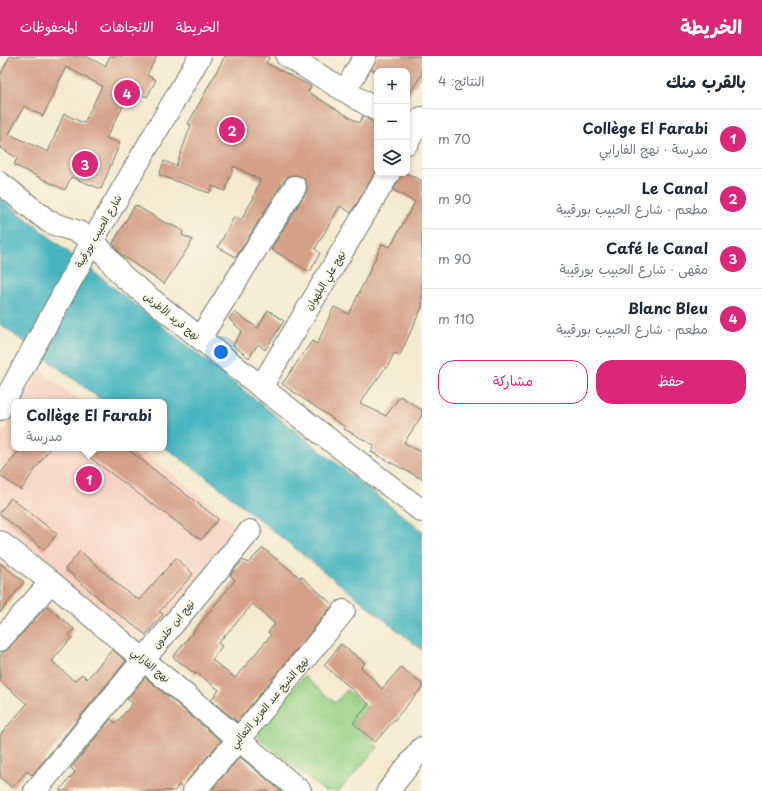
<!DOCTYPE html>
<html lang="ar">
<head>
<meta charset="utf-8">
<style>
  :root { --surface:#fff; --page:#f6f6f7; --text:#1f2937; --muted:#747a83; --line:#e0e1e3; --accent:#db2777 }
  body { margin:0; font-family:"Playpen Sans","Playpen Sans Arabic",sans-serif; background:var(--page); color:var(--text); direction:rtl }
  .controls { position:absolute; right:12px; top:12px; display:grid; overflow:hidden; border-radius:8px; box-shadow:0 2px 6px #0003 }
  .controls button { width:36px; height:36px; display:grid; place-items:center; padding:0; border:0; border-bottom:1px solid var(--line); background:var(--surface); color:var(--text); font:20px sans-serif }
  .you { position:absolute; left:221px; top:296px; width:14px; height:14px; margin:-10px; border:3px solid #fff; border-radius:50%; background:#1a73e8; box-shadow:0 0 0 6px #1a73e833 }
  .badge { display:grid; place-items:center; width:26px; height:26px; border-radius:50%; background:var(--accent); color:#fff; font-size:13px; font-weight:700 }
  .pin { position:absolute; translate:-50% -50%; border:2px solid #fff; box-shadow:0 1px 4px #0006 }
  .popup { position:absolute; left:11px; top:343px; width:156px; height:52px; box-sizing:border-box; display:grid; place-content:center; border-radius:8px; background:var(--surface); filter:drop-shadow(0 1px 3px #0005); font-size:13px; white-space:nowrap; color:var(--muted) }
  .popup b { font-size:15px; color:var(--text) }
  .popup::after { content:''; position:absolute; left:50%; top:100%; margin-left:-8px; border:8px solid transparent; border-top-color:var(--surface) }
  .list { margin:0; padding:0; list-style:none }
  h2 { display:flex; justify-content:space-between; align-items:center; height:52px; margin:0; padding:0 16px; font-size:17px }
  h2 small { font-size:13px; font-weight:400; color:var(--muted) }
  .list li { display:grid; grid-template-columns:26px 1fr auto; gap:12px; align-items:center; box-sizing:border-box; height:60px; padding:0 16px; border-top:1px solid var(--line) }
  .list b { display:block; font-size:15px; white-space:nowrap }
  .list p { margin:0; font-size:13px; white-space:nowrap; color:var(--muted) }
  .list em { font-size:13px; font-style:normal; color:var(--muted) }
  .actions { display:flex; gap:8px; padding:12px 16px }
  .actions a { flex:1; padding:9px 0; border:1px solid var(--accent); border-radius:16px; text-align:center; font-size:14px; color:var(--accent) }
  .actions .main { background:var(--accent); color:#fff }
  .icon { flex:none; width:22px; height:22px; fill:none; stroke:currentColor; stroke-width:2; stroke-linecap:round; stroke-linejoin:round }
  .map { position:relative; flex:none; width:422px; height:735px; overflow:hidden; direction:ltr }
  header { display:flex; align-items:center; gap:24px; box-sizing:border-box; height:56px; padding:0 20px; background:var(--accent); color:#fff }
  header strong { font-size:19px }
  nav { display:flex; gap:22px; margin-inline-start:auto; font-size:14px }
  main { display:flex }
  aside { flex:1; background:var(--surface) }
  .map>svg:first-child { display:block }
  .built { fill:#f6d2c3 }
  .green { fill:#95d084; stroke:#5a865c }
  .water { fill:#46b5c0; stroke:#32797a }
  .building { fill:#d4a087; fill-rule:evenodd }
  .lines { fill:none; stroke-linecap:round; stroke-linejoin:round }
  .minor-casing { stroke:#6a796b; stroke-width:24 }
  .major-casing { stroke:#6a796b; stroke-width:24 }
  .minor { stroke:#fff; stroke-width:22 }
  .major { stroke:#fff; stroke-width:22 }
  .labels { text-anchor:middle; stroke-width:3.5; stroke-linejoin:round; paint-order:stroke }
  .street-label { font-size:10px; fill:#1f3d34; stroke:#fcf5e5 }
</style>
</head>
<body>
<header>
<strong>الخريطة</strong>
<nav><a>الخريطة</a><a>الاتجاهات</a><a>المحفوظات</a></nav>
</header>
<main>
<aside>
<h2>بالقرب منك<small>النتائج: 4</small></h2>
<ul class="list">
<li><span class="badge">1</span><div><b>Collège El Farabi</b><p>مدرسة · نهج الفارابي</p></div><em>70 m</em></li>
<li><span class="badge">2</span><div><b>Le Canal</b><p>مطعم · شارع الحبيب بورقيبة</p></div><em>90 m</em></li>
<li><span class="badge">3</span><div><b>Café le Canal</b><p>مقهى · شارع الحبيب بورقيبة</p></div><em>90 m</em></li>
<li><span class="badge">4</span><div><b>Blanc Bleu</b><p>مطعم · شارع الحبيب بورقيبة</p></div><em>110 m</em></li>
</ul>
<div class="actions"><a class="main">حفظ</a><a>مشاركة</a></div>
</aside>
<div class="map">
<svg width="422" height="735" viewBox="0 0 422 735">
  <rect width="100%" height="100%" fill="#fcf5e5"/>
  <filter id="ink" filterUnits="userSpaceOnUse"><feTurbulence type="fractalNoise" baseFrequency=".025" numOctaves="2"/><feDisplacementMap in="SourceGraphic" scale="8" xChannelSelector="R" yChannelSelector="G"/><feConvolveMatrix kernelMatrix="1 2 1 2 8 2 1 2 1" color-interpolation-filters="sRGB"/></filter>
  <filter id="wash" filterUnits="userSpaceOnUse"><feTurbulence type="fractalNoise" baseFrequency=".012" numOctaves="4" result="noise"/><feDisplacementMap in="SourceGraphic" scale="16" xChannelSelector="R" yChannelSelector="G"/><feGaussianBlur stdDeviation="0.9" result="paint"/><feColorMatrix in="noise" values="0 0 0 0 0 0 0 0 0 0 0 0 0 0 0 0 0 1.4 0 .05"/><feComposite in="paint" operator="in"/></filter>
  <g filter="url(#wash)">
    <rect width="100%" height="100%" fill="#f5e9d0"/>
    <!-- built -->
    <g class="built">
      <path d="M40 314 81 346H21Z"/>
      <path d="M14 358V392H139L244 475 144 601 0 463V382Z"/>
    </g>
    <!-- green -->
    <path class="green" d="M304 620 335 647 347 634 367 651 353 667 378 691 339 735H324L253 677Z"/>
    <!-- water -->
    <path class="water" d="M0 142 422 475V594L205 420 164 391V346H104L0 268Z"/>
    <g id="blocks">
      <!-- building -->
      <g class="building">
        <path d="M10 0H85L105 10 110 0H157L147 19 156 24 147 41 136 35 130 45 127 43 106 82 120 87 101 133 71 121 65 134 14 109 17 102 1 92 0 93V19ZM66 11 102 30 84 67 64 58 48 96 9 78 24 50 43 60Z"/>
        <path d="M225 0H270L266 7 311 30 308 36 359 67 363 60 371 65 377 66V113L351 157 340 150 315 193 320 197 310 216 271 193 306 137 307 132 306 126 302 121 295 119 289 120 284 124 236 201 218 191 234 161 241 164 253 143 260 124 234 110 225 135 212 130 209 137 159 119 164 105 176 110 191 69 188 68Z"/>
        <path d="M377 0H422V18L407 42V15L371 14Z"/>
        <path d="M402 117H406L422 125V251L400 299 394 297 387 312 386 311 360 347 386 360 400 340 422 354V359L404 387 422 396V423L371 396 374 389 344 373 345 371 282 328 312 285 317 288 334 251 349 258 382 188 390 191 415 146 393 134Z"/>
        <path d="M135 149 167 168 168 167 183 175 182 179 193 184 164 228 121 199 113 187Z"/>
        <path d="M268 254 284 265 265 294 258 288 249 302 233 289 242 275 229 263 234 256 258 272Z"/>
        <path d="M21 392H50L21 434 0 420V418Z"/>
        <path d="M77 392H126L218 463 201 484Z"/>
        <path d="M11 442 57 478 44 494 0 458V456Z"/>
        <path d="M263 492 300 522 301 520 333 549 237 666 211 644 219 634 197 617 195 618 173 601 235 524 230 519 243 504 248 507ZM253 548 275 568 268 576 271 579 235 622 212 604 222 590 218 587Z"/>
        <path d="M80 495 122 532 139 544 176 502 193 518 159 556 163 558 146 579 109 551 65 513Z"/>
        <path d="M0 507 24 526 0 557Z"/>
        <path d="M47 550 74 573 69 579 72 581 52 605 74 625 82 618 87 623 112 594 126 605 32 719 27 715 12 732 0 721V679L27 648 0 625V599L9 592Z"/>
        <path d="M341 588 365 607 361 611 382 633 401 611 422 628V632L375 686 353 667 369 648 324 609Z"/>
        <path d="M145 621 221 685 185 727 182 732 179 729 174 735H59L75 716 71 712 111 663 116 667 133 647 127 643Z"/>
        <path d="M240 701 281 735H216L213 732Z"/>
      </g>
    </g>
  </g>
  <g filter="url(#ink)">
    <use href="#blocks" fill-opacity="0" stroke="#6a796b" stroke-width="1"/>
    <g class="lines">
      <!-- minor casing -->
      <g class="minor-casing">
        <g id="minor">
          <path d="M287 0 377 54"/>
          <path d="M345 35 365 0"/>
          <path d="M407 87 422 62"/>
          <path d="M0 127 48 165C60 172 74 172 86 180 103 191 111 209 125 222L261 331 422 455"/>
          <path d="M200 282 295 131"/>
          <path d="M261 331 389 117"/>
          <path d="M0 486 51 526 300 735"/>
          <path d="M0 584 51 526"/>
          <path d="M35 735 250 475"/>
          <path d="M194 735 239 683 344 555"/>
          <path d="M388 735 422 692"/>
        </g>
      </g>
      <!-- major casing -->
      <g class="major-casing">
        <path id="major" d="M0 353 93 184 200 0"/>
      </g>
      <!-- minor -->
      <use href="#minor" class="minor"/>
      <!-- major -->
      <use href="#major" class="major"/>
    </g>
  </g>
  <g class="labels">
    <!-- street labels -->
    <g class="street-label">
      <text transform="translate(98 175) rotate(-60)" y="4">شارع الحبيب بورقيبة</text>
      <text transform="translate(325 224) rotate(-59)" y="4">نهج علي البلهوان</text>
      <text transform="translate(172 260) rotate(39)" y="4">نهج فريد الأطرش</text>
      <text transform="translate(173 568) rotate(-51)" y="4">نهج ابن خلدون</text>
      <text transform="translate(151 609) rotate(40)" y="4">نهج الفارابي</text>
      <text transform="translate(269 646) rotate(-50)" y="4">نهج الشيخ عبد العزيز الثعالبي</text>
    </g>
  </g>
</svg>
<div class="controls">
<button>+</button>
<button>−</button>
<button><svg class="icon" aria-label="layers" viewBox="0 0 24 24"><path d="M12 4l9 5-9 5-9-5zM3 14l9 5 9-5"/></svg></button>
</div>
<div class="you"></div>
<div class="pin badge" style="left:89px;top:423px">1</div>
<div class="popup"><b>Collège El Farabi</b>مدرسة</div>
<div class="pin badge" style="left:232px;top:74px">2</div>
<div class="pin badge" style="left:85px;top:108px">3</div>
<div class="pin badge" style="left:127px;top:37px">4</div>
</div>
</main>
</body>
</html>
